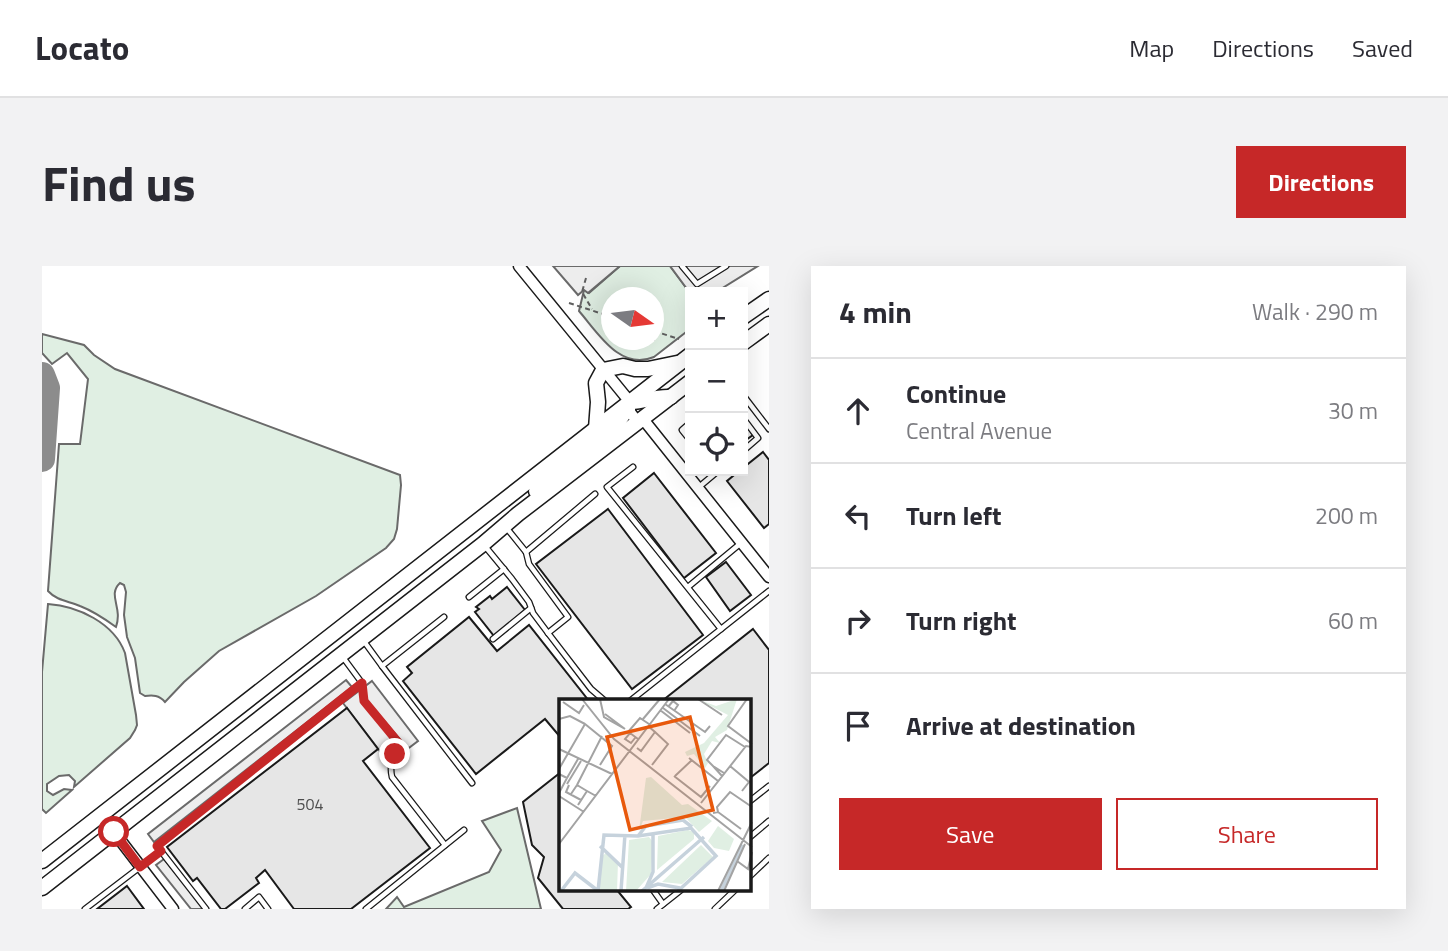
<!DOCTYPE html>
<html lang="en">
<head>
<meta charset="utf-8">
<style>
  :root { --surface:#fff; --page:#f2f2f3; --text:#2b2b33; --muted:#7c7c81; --line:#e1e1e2; --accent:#c62828 }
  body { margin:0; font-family:"Titillium Web",sans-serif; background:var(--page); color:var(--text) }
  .controls { position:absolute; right:21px; top:21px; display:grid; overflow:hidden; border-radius:0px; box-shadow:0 7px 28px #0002 }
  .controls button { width:63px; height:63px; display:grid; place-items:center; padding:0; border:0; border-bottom:2px solid var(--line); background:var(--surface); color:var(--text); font:35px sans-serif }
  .compass { position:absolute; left:559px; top:21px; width:63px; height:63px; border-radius:50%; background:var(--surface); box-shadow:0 7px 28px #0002; rotate:104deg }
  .stop { position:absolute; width:21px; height:21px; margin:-16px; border:5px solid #c62828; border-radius:50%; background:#fff }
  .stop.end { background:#c62828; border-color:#fff; box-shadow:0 2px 7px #0008 }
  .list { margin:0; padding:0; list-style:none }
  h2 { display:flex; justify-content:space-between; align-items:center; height:91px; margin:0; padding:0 28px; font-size:30px }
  h2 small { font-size:23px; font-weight:400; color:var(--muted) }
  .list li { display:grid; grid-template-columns:46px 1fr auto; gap:21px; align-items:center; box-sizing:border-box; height:105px; padding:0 28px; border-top:2px solid var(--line) }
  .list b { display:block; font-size:26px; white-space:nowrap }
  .list p { margin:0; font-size:23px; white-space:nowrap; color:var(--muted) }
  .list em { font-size:23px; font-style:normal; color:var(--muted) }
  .actions { display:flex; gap:14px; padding:21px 28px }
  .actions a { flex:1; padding:16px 0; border:2px solid var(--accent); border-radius:0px; text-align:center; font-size:24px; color:var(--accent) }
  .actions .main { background:var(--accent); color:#fff }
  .icon { flex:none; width:38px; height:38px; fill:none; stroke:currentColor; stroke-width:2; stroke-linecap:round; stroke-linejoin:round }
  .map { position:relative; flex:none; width:727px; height:643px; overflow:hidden; border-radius:0px }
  header { display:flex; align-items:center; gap:42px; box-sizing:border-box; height:98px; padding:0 35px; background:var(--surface); border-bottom:2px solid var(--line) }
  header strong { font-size:33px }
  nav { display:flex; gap:38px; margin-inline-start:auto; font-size:24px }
  .intro { display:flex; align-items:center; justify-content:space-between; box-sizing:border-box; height:168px; padding:0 42px }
  h1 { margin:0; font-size:49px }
  .button { padding:18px 32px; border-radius:0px; background:var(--accent); color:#fff; font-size:24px; font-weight:700 }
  main { display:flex; gap:42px; padding:0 42px }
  aside { flex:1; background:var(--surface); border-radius:0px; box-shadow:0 7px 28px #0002 }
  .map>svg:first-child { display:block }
  .green { fill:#e0efe3; stroke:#6a6a6a; stroke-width:2; fill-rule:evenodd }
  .parking { fill:#ededed; stroke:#6a6a6a; stroke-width:2 }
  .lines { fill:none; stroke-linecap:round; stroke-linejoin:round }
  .taxiway { stroke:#8c8c8c; stroke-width:26 }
  .building { fill:#e6e6e6; stroke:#1a1a1a; stroke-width:2 }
  .service-casing { stroke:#1a1a1a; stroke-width:7 }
  .tertiary-casing { stroke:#1a1a1a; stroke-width:13 }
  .trunk-casing { stroke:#1a1a1a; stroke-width:17 }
  .path { stroke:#5f5f5f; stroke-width:2; stroke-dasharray:5 3.5; stroke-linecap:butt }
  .service { stroke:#fff; stroke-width:4.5 }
  .tertiary { stroke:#fff; stroke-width:10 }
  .trunk { stroke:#fff; stroke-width:14 }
  .route { stroke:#c62828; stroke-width:9 }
  .labels { text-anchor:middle; stroke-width:5; stroke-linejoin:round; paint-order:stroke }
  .number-label { font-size:16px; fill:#4d4d4d }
  .inset-river { fill:none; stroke:#c6d2dc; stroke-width:3.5 }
  .inset-road { fill:none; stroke:#a3a3a3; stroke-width:2 }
  .view { fill:#e8590c; fill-opacity:0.15; stroke:#e8590c; stroke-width:3.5 }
  .inset-edge { fill:none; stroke:#1a1a1a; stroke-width:3.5 }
</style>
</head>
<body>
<header>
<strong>Locato</strong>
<nav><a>Map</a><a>Directions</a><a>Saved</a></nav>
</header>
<div class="intro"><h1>Find us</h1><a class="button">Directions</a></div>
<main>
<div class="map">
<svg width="727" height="643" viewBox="0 0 727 643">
  <rect width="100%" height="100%" fill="#fff"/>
  <!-- green -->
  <g class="green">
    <path d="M578 0H628L648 27V63L612 91C578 105 556 67 537 45L542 24 547 27ZM570 32H612V74H570Z"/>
    <path d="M0 68 42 79 52 89 73 103 358 209 359 219 355 263 352 273 344 282 274 330 177 385 142 416 123 436C117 429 111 429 103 430L98 427 93 392 85 371 82 349 84 326 82 319 78 317C65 329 81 341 74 361 63 353 51 345 38 340 27 335 15 335 6 325L17 178H38L46 113 25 87 10 98 0 87Z"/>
    <path d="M6 338C36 340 72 357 83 387L94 449 95 459 93 464 88 472 32 521 33 515 27 509 17 510 5 518V525L11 529 22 523 30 524 4 547 0 543V406Z"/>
    <path d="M475 542 499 643H344L355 631 362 641 447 606 459 584 440 555Z"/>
  </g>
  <!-- parking -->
  <g class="parking">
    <path d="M511 0H578L546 27 542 24 536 29Z"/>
    <path d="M628 0H716L674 26 648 27Z"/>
    <path d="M304 414 310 421 112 576 106 568Z"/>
    <path d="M330 415 376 475 347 497 301 437Z"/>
    <path d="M122 593 163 643H149L114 599Z"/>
  </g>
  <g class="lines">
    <!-- taxiway -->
    <path class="taxiway" d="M0 109 5 122 0 193"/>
  </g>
  <!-- building -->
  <g class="building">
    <path d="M701 155 711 169 701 176Z"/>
    <path d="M721 186 727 194V258L722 262 685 215 697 205H701V202Z"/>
    <path d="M612 207 674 287 642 312 581 232Z"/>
    <path d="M566 243 661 369 590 423 494 298Z"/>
    <path d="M684 296 709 329 688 345 664 311Z"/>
    <path d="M465 321 483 344 452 370 433 346 437 343 434 341 448 330 450 333Z"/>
    <path d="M427 351 455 385 487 359 547 435H519V472L503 453 434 508 361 415 370 407 365 401Z"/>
    <path d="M711 363 727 384V497L708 512V435H620Z"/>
    <path d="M305 442 336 483 321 495 388 582 309 643H252L223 604 214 612 217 617 183 643H179L155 612 151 615 125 581Z"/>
    <path d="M519 506V624H575L589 641 586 643H521L496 612 502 591 490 579 481 536Z"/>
    <path d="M85 620 102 643H55Z"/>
  </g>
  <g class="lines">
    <!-- service casing -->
    <g class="service-casing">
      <g id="service">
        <path d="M640 0 655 18 684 0"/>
        <path d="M701 129 727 163"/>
        <path d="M701 152 716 172 701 185"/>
        <path d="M648 157 640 164 648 174"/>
        <path d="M591 201 565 221 679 363 727 325"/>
        <path d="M657 221 676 205"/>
        <path d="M463 260 484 286 487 298 526 351 506 367"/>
        <path d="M442 279 470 313 487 336 491 347 506 367 549 423 563 435"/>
        <path d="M484 286 553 228"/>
        <path d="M646 321 699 277"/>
        <path d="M427 331 462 303"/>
        <path d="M451 373 489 342"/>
        <path d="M321 374 340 400 402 351"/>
        <path d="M300 390 320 417 322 435 361 481C351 490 347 498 350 511L403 579"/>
        <path d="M340 400 430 517"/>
        <path d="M588 435 679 363"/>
        <path d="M708 535 727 520"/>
        <path d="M708 571 727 555"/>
        <path d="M708 610 727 592"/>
        <path d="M611 624 621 638"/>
        <path d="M43 643 119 585"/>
        <path d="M164 643 115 580 320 417"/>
        <path d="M203 643 217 631 226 643"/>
        <path d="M324 643 422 564"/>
        <path d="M615 643 639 624"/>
        <path d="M673 643 693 624"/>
      </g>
    </g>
    <!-- tertiary casing -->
    <g class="tertiary-casing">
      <g id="tertiary">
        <path d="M477 0 588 136V146L594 154 601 153 727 311"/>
        <path d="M72 566 131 643"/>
      </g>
    </g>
    <!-- trunk casing -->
    <g class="trunk-casing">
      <g id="trunk">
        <path d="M701 51 727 33"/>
        <path d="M701 77 727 58"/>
        <path d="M589 136C605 135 613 130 629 131"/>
        <path d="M554 163 556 136 554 117 561 104 581 100 593 103H606L635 97"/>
        <path d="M494 225 498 221 572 162 583 146"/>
        <path d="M0 595 648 89"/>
        <path d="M0 622 441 278 476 248 648 116"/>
      </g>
    </g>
    <!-- path -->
    <g class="path">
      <path d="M544 12 540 26 550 43"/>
      <path d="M527 37 570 51"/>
      <path d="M612 65 637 73"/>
    </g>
    <!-- service -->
    <use href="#service" class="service"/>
    <!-- tertiary -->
    <use href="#tertiary" class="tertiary"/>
    <!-- trunk -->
    <use href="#trunk" class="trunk"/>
  </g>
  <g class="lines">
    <!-- route -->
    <path class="route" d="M72 566 98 601 119 585 115 580 320 417 322 435 360 481 353 488"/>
  </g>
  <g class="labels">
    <!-- number labels -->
    <g class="number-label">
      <text x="268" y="544">504</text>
    </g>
  </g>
  <!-- overview -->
  <g transform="translate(517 433)">
    <rect width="192" height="192" fill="#fff"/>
    <path d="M138 0 157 7 178 0 168 31 156 38 161 44 153 42 145 55 149 64 146 69 135 55 128 57 126 53 145 44 169 16ZM92 78 123 106 129 105 153 122 140 133 126 118 84 122 80 132 87 79ZM159 127 175 140 170 152 155 149 149 142ZM129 131 135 133V140L98 171 99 137ZM90 138 94 143 92 175 77 192H67L70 141ZM142 146 154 158 123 185 103 183ZM47 154 59 163 58 192H40L42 158Z" fill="#e0efe3"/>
    <path class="inset-river" d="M79 137 87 127 124 121 133 128M41 147 64 169M87 189 94 173V136M88 189 99 185 121 189M2 192 16 174 38 191M39 192 45 136 79 137 132 129 157 157 119 192M62 192 66 135M83 192 145 138M162 192 184 146"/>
    <path class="inset-road" d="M23 0 55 40 193 148M41 0 45 18 66 30M139 0 163 16M188 0 169 27 193 45M4 3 20 14 25 6M106 5 146 33 151 27M109 8 114 2 119 6 115 12M104 9 141 37M101 11 131 34M46 15 66 30M0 20 11 17 26 25M84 20 101 0M69 33 81 19 90 25M76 39 72 44 66 40 71 34 79 40M78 49 82 52 96 33 89 27M0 50 53 75M130 59 159 82M93 66 109 45 96 33M154 67 148 61 167 36 186 48M171 67 190 83 183 92M0 70 26 25 53 47 41 66M0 75 8 79 0 94M115 77 142 98 151 87M116 77 133 61M163 77 154 67 165 74M8 79 19 60M8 85 22 62M10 86 7 93 22 101M18 86 43 37M12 95 18 86 28 92M0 97 25 113M142 104 187 47 193 48M19 106 28 92 37 97M159 113 158 108 171 93 193 108M154 114 159 113 182 130M0 145 110 0M178 162 189 170 193 153M159 192 193 123M165 192 186 145"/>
    <path class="view" d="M131 18 154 111 71 131 48 38Z"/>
    <rect width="192" height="192" class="inset-edge"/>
  </g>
</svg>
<div class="controls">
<button>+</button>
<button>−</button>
<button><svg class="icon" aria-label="locate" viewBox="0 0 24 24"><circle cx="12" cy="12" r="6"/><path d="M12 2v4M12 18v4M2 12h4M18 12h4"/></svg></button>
</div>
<svg class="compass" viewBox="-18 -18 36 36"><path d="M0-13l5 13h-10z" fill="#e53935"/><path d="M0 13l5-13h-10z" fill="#7c7c81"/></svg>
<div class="stop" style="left:72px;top:566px"></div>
<div class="stop end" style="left:353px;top:488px"></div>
</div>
<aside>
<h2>4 min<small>Walk · 290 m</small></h2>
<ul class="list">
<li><svg class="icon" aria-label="ahead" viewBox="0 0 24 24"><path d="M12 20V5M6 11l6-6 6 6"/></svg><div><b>Continue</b><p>Central Avenue</p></div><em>30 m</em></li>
<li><svg class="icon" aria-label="left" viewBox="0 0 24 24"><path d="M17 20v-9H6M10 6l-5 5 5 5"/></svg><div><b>Turn left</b></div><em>200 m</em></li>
<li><svg class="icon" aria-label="right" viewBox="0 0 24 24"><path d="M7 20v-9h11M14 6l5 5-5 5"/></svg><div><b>Turn right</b></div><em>60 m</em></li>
<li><svg class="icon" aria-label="arrive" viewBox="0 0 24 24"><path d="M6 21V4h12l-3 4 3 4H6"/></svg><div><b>Arrive at destination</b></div></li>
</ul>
<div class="actions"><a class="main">Save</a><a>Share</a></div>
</aside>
</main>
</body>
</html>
